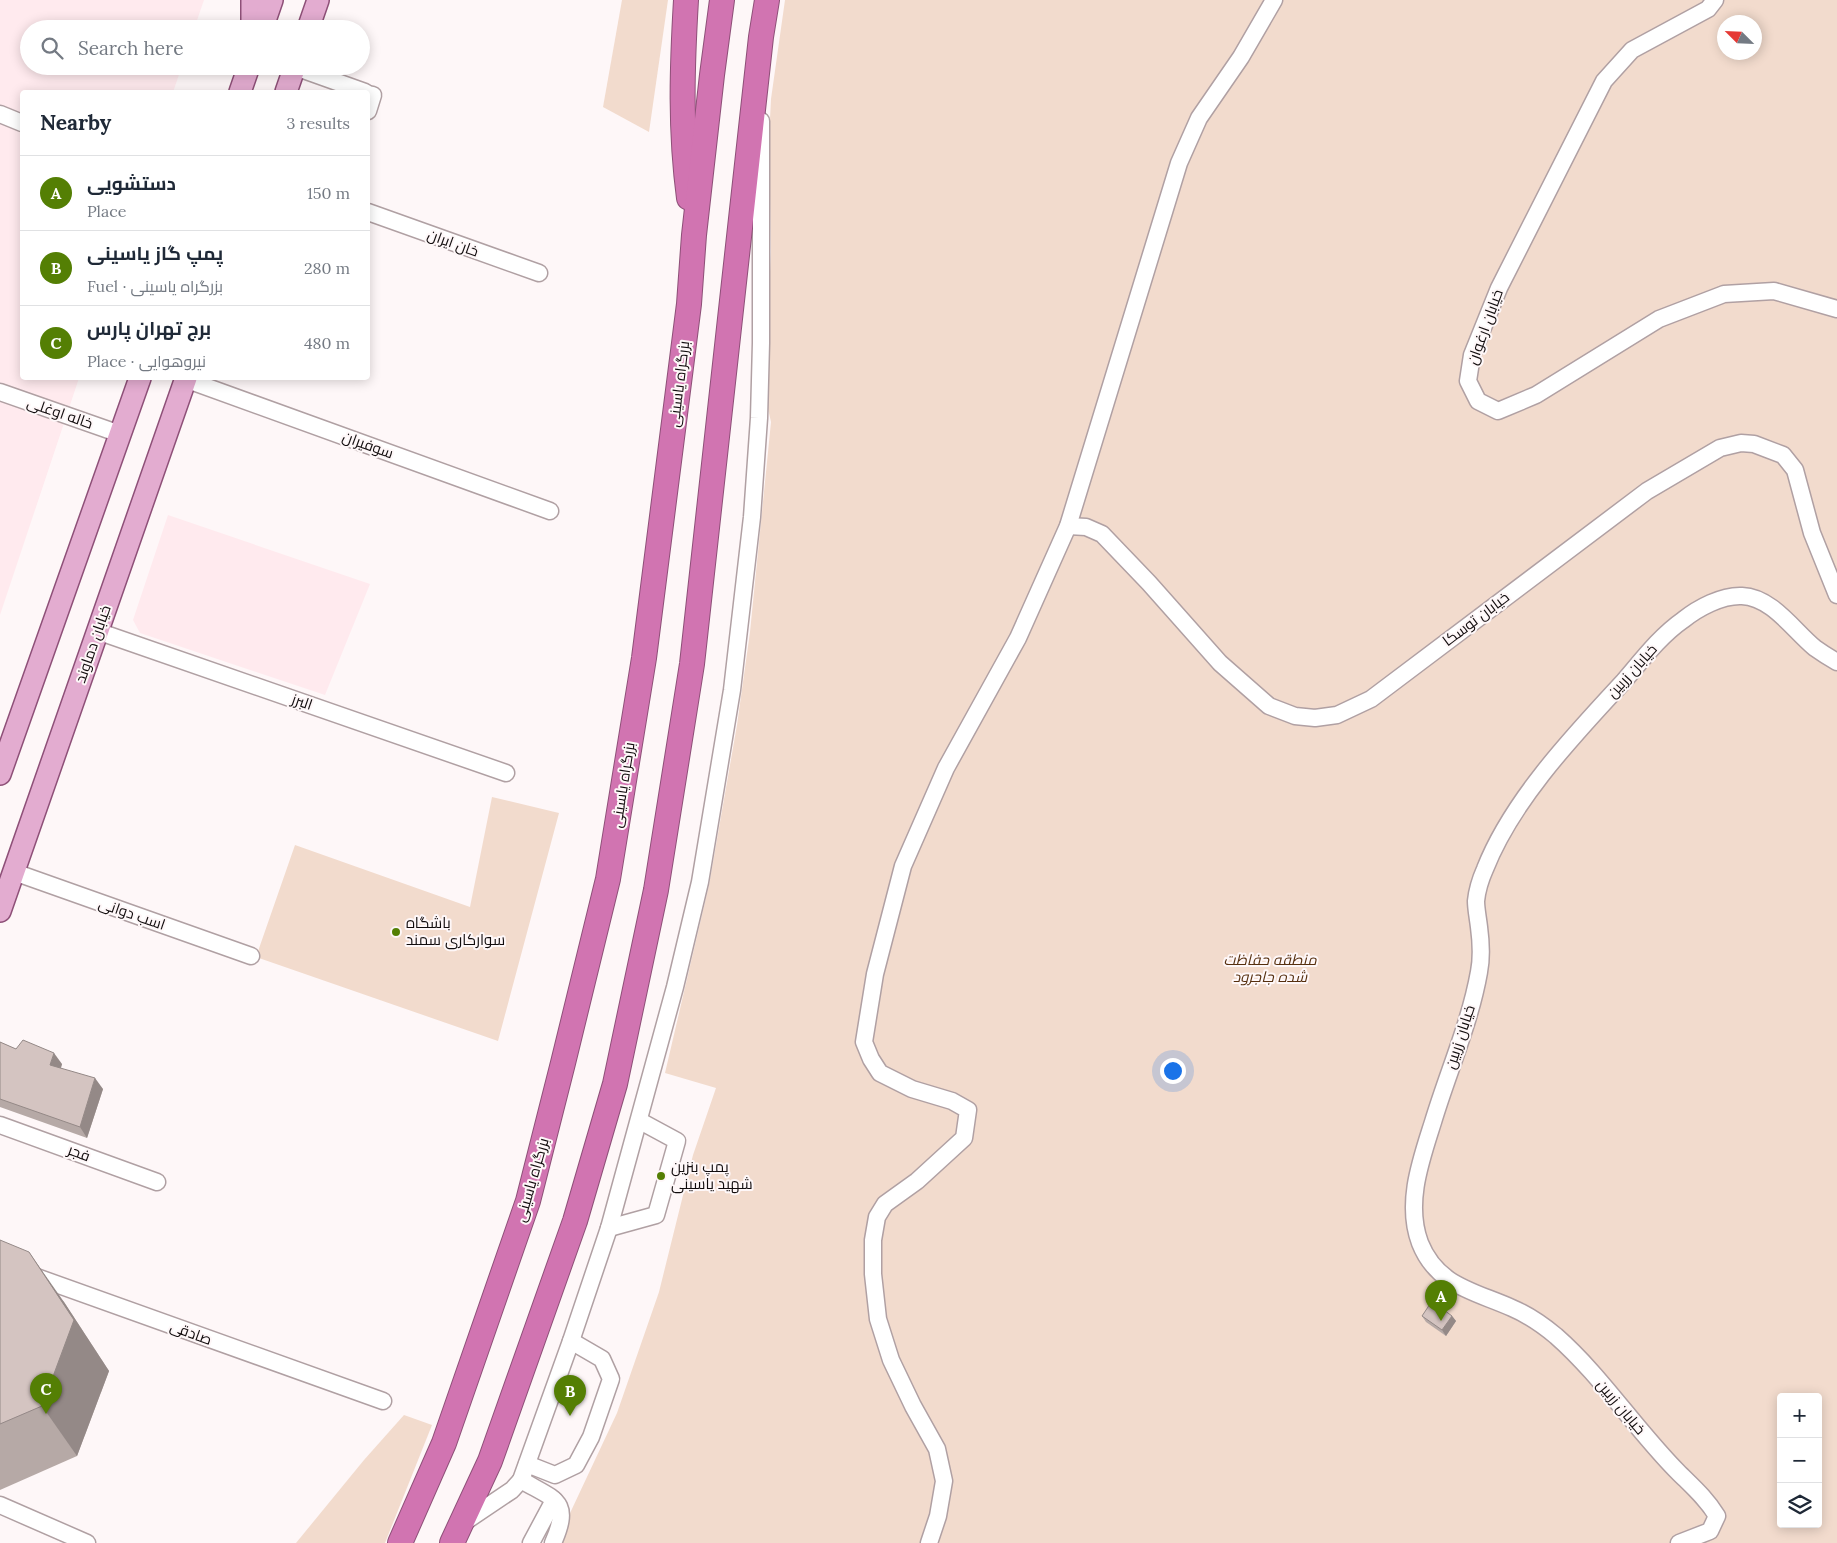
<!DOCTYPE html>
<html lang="en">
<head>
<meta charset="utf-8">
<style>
  :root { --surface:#fff; --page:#f6f6f7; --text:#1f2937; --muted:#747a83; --line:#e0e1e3; --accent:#547f04 }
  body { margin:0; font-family:Lora,Cairo,serif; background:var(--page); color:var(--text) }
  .controls { position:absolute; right:15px; bottom:15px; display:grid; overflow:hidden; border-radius:5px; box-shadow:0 2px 12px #0003 }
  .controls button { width:45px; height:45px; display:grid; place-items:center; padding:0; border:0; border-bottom:1px solid var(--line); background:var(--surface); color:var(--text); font:25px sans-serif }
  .compass { position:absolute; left:1717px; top:15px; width:45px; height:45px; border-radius:50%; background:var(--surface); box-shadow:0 2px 12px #0003; rotate:294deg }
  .you { position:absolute; left:1172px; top:1070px; width:18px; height:18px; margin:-12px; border:4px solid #fff; border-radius:50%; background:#1a73e8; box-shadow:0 0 0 8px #1a73e833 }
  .badge { display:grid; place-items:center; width:32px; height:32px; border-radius:50%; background:var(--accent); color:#fff; font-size:16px; font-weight:700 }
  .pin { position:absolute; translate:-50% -41px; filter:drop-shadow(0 1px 2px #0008) }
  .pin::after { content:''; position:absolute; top:26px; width:18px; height:15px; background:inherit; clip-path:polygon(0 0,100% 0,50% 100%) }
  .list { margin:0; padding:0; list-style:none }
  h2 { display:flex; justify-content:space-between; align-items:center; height:65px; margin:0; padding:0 20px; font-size:21px }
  h2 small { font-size:16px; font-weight:400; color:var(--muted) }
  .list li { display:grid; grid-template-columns:32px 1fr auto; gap:15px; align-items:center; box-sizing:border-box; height:75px; padding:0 20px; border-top:1px solid var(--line) }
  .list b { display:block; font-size:19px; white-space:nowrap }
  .list p { margin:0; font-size:16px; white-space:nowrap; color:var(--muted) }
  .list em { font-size:16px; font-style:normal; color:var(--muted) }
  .icon { flex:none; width:28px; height:28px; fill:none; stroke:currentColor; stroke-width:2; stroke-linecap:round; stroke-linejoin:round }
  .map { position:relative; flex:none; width:1837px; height:1543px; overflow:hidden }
  .search { position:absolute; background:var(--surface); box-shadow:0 2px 12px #0003; left:20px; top:20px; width:350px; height:55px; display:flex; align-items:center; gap:12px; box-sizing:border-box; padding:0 18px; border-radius:28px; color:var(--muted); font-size:19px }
  .panel { position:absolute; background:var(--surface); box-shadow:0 2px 12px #0003; left:20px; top:90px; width:350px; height:290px; border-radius:5px }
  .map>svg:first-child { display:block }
  .built { fill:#ffeaee }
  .green { fill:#f2dbcd; fill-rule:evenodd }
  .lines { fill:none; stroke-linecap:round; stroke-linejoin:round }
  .minor-casing { stroke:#b0a0a3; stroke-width:19 }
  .major-casing { stroke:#8e5078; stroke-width:24 }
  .highway-casing { stroke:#8e5078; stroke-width:26 }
  .minor { stroke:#fff; stroke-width:16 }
  .major { stroke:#e3acd0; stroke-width:21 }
  .highway { stroke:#d174b1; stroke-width:24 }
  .wall { fill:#b6a9a6 }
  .shaded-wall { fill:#948987 }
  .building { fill:#d4c4c1; stroke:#948987 }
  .poi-dot { fill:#547f04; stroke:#fef7f8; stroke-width:2 }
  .labels { text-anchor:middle; stroke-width:4; stroke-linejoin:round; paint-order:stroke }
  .street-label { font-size:15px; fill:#110c0d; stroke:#fef7f8 }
  .poi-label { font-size:15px; fill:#110c0d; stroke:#fef7f8; text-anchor:start }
  .park-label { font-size:15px; font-style:italic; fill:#552e0d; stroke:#fef7f8 }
</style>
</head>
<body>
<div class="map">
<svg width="1837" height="1543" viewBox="0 0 1837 1543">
  <rect width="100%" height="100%" fill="#fef7f8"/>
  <!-- built -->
  <g class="built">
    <path d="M0 0H204L194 29H29V66H182L173 92H22V378H79L0 615Z"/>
    <path d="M168 515 370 584 325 695 140 633 133 620Z"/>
  </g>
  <!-- green -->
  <g class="green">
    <path d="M622 0H668L649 132 603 107Z"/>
    <path d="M785 0H1837V1543H556L617 1413 659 1292 693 1155 716 1088 665 1073 709 885 737 725 750 632 771 422 764 391 771 252 769 139 771 99ZM1724 22H1754V52H1724ZM1781 1397H1818V1524H1781Z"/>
    <path d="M492 797 559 813 498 1041 256 957 295 845 470 907Z"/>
    <path d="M404 1415 432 1425 385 1543H296L364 1460Z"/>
  </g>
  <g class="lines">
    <!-- minor casing -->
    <g class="minor-casing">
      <g id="minor">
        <path d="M1715 0 1708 9 1632 50 1604 81 1499 288 1472 355 1468 381 1478 401 1498 411 1536 395 1659 319 1724 294 1774 291 1837 309"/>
        <path d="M295 67 365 92"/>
        <path d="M368 94 373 95 368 111"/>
        <path d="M0 114 22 123"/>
        <path d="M368 212 539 273"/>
        <path d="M185 379 550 511"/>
        <path d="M0 392 120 434"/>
        <path d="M1068 526 1086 527 1102 534 1149 583 1220 663 1269 706 1295 716 1315 718 1337 715 1371 699 1647 491 1720 448 1741 443 1754 444 1783 455 1795 470 1812 533 1837 595"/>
        <path d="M97 631 506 773"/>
        <path d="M14 872 251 956"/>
        <path d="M0 1125 157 1182"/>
        <path d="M609 1228 656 1215 677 1141 640 1121"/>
        <path d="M0 1264 383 1401"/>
        <path d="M527 1464 555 1475 576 1465 591 1437 611 1379 602 1359 571 1341"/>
        <path d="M0 1505 87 1543"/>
        <path d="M463 1523 512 1490 521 1480"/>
        <path d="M531 1543 554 1500"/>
        <path d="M553 1543C572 1500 555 1500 521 1480L571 1341 609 1228 675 987 700 882 732 690 752 517 759 418 761 343V121"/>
        <path d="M929 1543 938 1516 944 1481 937 1449 913 1406 891 1360 878 1319 873 1274V1240L877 1217 885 1204 917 1181 964 1138 968 1110 952 1101 912 1089 880 1073 871 1059 864 1042 875 974 903 866 946 768 1018 638 1068 526 1179 163 1199 118 1241 57 1274 0"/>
        <path d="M1679 1543 1710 1531 1717 1516C1706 1498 1692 1486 1678 1472 1666 1460 1654 1446 1643 1433 1615 1400 1589 1365 1556 1336 1544 1326 1526 1314 1512 1308 1474 1291 1437 1286 1420 1243 1405 1203 1421 1160 1433 1122 1448 1072 1470 1023 1479 972 1482 957 1481 942 1479 927 1478 918 1476 909 1476 901 1477 891 1481 878 1485 869 1512 800 1574 735 1624 681 1642 660 1660 636 1683 620 1698 608 1722 595 1742 596 1772 597 1794 631 1815 648 1822 653 1830 658 1837 662"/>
      </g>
    </g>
    <!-- major casing -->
    <g class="major-casing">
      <g id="major">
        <path d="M252 0V29"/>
        <path d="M262 29 272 0"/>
        <path d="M308 29 318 0"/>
        <path d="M240 92 249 66"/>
        <path d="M286 92 295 66"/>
        <path d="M0 774 140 378"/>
        <path d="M0 911 186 378"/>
      </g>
    </g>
    <!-- highway casing -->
    <g class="highway-casing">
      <g id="highway">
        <path d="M686 0C682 68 680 130 689 198"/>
        <path d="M400 1543 444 1443 528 1201 563 1063 608 879 644 658 689 304 694 235 712 75 722 0"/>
        <path d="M452 1543 490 1461 575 1221 615 1084 656 890 692 664 761 37 767 0"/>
      </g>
    </g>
    <!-- minor -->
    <use href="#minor" class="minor"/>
    <!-- major -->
    <use href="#major" class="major"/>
    <!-- highway -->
    <use href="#highway" class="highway"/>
  </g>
  <!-- wall -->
  <g class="wall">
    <path d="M0 1042 16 1049 62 1064 61 1068 103 1089 87 1138 0 1107Z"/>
    <path d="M0 1240 64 1302 109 1371 77 1456 0 1490Z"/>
    <path d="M1422 1316H1452L1456 1321 1446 1336 1426 1322Z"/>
  </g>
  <!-- shaded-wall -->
  <g class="shaded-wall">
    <path d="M54 1053 62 1064 58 1076 50 1065Z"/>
    <path d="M95 1078 103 1089 87 1138 80 1127Z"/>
    <path d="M29 1252 64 1302 109 1371 77 1456 42 1406Z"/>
    <path d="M1452 1316 1456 1321 1446 1336 1442 1330Z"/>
  </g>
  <!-- building -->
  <g class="building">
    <path d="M23 1040 54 1053 50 1065 95 1078 80 1127 0 1099V1042L16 1049Z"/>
    <path d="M0 1240 29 1252 74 1320 42 1406 0 1424Z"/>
    <path d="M1432 1301 1452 1316 1442 1330 1422 1316Z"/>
  </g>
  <!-- markers -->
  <g class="poi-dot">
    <circle cx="396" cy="932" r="5"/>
    <circle cx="661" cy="1176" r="5"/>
  </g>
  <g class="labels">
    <!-- street labels -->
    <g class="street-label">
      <text transform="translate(453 243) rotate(20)" y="5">خان ایران</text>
      <text transform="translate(1485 327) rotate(-70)" y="5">خیابان ارغوان</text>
      <text transform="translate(679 384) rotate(-83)" y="5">بزرگراه یاسینی</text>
      <text transform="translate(60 413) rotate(19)" y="5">خاله اوغلی</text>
      <text transform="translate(368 445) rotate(20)" y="5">سوفیران</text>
      <text transform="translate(1476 619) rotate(-37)" y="5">خیابان توسکا</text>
      <text transform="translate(93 644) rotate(-71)" y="5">خیابان دماوند</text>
      <text transform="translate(1632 671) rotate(-48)" y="5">خیابان زربین</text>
      <text transform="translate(302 702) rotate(19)" y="5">البرز</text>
      <text transform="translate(623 785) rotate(-81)" y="5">بزرگراه یاسینی</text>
      <text transform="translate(132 914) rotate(19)" y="5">اسب دوانی</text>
      <text transform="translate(1460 1037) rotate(-72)" y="5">خیابان زربین</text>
      <text transform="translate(79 1153) rotate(20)" y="5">فجر</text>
      <text transform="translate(532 1180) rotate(-74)" y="5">بزرگراه یاسینی</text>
      <text transform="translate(191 1333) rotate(20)" y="5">صادقی</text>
      <text transform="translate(1621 1407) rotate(50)" y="5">خیابان زربین</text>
    </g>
    <!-- poi labels -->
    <g class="poi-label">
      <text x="406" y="928">باشگاه<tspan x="406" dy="17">سوارکاری سمند</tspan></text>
      <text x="671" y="1172">پمپ بنزین<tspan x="671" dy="17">شهید یاسینی</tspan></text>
    </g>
    <!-- park labels -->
    <g class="park-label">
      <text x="1270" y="965">منطقه حفاظت<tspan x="1270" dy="17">شده جاجرود</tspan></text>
    </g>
  </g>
</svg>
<div class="controls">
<button>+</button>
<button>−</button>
<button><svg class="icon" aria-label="layers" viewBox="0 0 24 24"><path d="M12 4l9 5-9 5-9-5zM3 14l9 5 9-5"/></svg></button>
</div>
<svg class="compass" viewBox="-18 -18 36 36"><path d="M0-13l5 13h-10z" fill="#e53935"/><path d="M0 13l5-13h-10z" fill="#747a83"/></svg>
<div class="you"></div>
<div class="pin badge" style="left:1441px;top:1321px">A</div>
<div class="pin badge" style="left:570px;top:1416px">B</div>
<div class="pin badge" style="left:46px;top:1414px">C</div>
<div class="search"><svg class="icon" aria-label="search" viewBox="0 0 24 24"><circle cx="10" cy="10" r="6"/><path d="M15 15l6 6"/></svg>Search here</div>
<section class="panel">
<h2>Nearby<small>3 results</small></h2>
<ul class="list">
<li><span class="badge">A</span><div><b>دستشویی</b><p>Place</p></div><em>150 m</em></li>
<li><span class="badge">B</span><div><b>پمپ گاز یاسینی</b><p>Fuel · بزرگراه یاسینی</p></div><em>280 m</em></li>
<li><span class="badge">C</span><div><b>برج تهران پارس</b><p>Place · نیروهوایی</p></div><em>480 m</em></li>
</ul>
</section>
</div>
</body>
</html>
